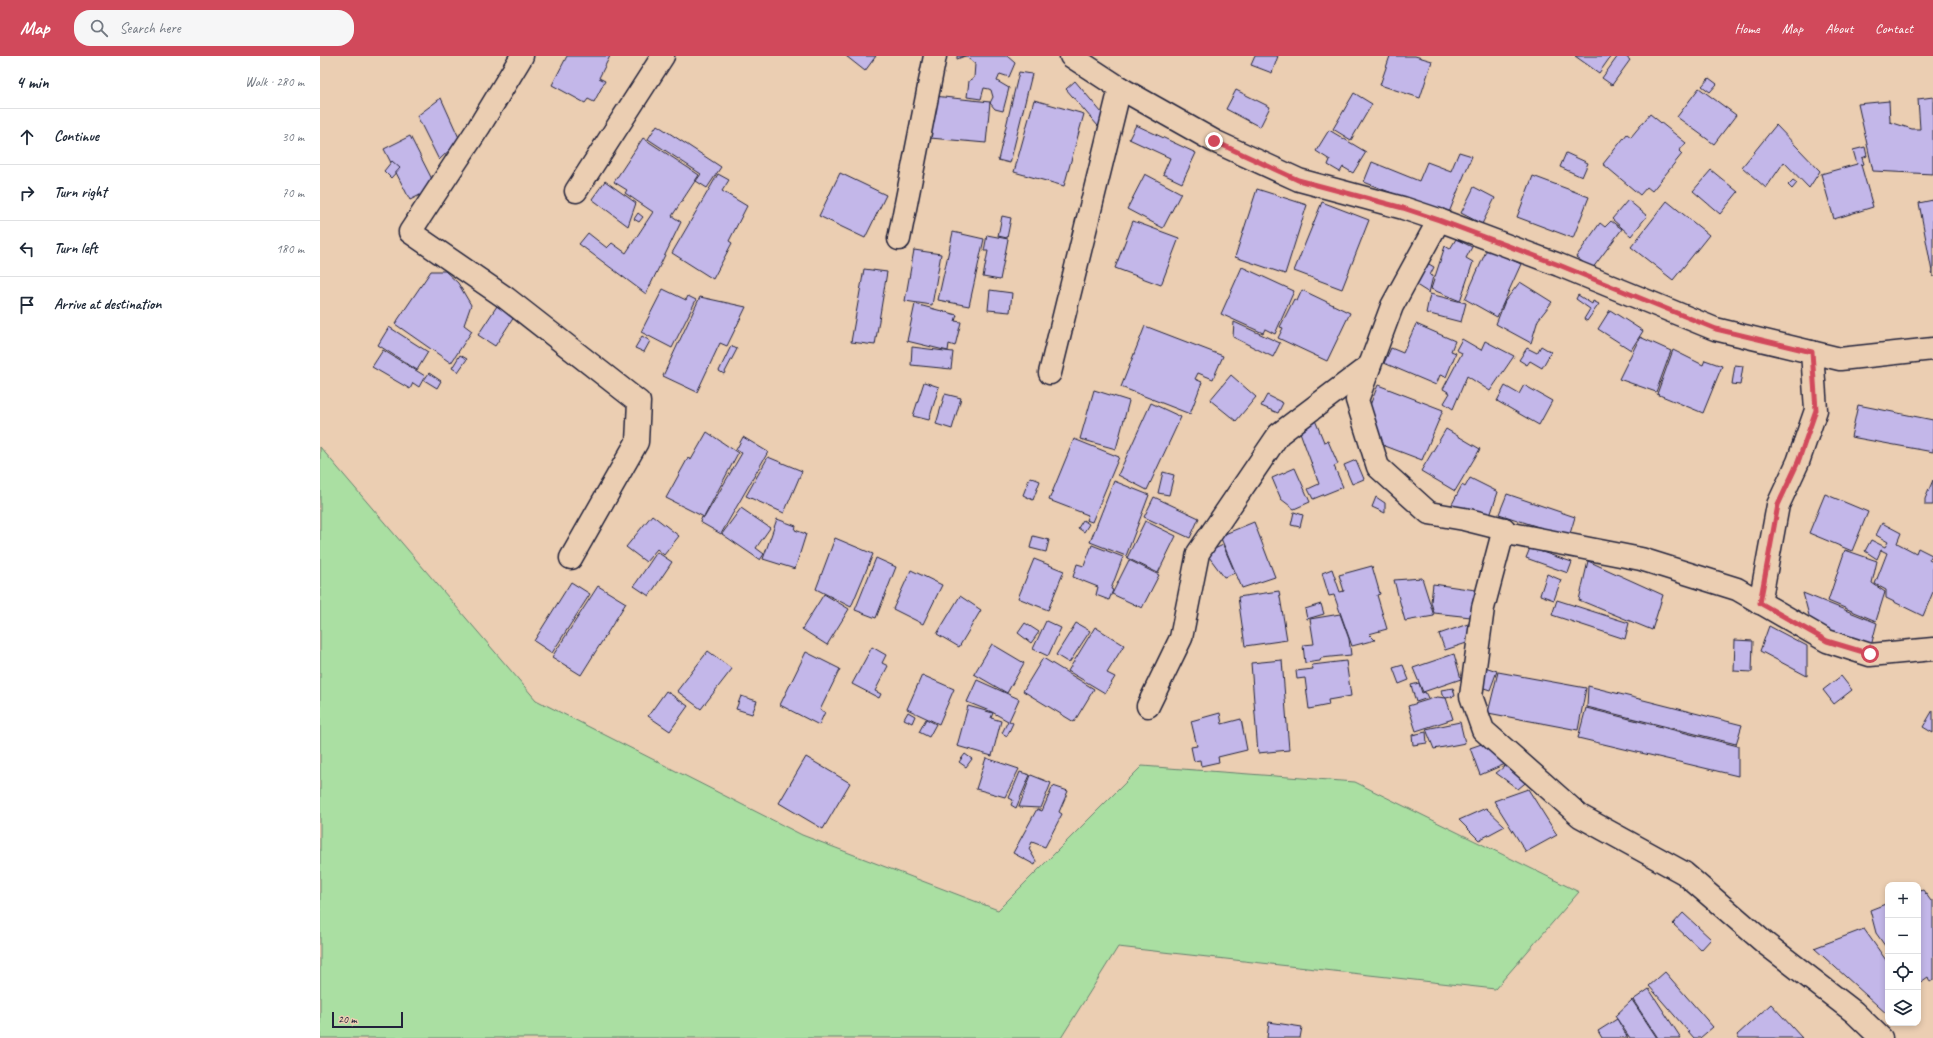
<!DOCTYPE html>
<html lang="en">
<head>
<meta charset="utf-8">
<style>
  :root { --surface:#fff; --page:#f6f6f7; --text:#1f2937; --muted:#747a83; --line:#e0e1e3; --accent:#d1495b }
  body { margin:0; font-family:Caveat,sans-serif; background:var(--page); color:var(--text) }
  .controls { position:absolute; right:12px; bottom:12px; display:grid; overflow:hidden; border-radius:8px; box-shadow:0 2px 6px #0003 }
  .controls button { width:36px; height:36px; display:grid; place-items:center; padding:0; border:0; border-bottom:1px solid var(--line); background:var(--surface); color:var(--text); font:20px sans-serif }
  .scale { position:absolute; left:12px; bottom:10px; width:71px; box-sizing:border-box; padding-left:4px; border:2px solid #22223b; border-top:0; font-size:11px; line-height:14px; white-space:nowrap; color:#22223b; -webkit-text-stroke:3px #ebceb2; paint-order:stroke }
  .stop { position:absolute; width:12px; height:12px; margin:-9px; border:3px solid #d1495b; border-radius:50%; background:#fff }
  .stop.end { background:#d1495b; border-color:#fff; box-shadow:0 1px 4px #0008 }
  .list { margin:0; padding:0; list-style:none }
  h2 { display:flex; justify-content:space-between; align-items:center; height:52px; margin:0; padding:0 16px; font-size:17px }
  h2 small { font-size:13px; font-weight:400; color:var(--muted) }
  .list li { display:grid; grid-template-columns:26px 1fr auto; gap:12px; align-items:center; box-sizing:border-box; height:56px; padding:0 16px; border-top:1px solid var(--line) }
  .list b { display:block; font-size:15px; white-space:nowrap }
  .list em { font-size:13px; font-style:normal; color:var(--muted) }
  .icon { flex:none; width:22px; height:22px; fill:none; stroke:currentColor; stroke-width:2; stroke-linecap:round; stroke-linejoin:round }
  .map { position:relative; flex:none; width:1613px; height:982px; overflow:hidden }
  header { display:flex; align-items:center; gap:24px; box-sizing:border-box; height:56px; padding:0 20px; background:var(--accent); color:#fff }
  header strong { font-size:19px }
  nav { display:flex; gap:22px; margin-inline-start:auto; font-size:14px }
  .search { width:280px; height:36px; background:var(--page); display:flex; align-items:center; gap:10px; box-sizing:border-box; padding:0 14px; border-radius:16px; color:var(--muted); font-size:15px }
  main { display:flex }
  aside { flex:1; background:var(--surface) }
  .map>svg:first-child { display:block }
  .green { fill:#aadfa2; stroke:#66806e }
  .building { fill:#c3b7e9; stroke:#22223b }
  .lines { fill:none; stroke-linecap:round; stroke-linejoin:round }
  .street-casing { stroke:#22223b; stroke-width:25 }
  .street { stroke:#ebceb2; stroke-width:22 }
  .route { stroke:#d1495b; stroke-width:5 }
</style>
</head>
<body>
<header>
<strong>Map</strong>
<div class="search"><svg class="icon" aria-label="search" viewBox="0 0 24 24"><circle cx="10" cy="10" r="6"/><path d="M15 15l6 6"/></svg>Search here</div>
<nav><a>Home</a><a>Map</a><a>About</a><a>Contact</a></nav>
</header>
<main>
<aside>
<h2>4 min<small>Walk · 280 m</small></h2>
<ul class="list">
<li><svg class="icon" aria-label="ahead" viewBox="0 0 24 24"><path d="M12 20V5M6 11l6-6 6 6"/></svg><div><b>Continue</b></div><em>30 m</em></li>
<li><svg class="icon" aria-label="right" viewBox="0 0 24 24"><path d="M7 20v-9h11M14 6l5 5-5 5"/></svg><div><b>Turn right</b></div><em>70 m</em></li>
<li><svg class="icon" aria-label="left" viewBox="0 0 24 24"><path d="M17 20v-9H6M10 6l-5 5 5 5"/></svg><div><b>Turn left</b></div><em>180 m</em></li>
<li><svg class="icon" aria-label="arrive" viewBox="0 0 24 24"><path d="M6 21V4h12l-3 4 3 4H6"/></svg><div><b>Arrive at destination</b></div></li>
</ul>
</aside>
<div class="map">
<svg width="1613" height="982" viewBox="0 0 1613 982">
  <rect width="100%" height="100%" fill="#ebceb2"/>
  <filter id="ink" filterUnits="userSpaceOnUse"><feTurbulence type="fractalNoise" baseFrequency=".025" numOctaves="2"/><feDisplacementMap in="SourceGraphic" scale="8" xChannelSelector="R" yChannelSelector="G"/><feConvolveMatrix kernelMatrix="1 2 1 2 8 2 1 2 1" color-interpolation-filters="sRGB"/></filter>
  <g filter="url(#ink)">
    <!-- green -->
    <path class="green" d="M0 391 216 644 482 779 678 854 822 710 1035 726 1259 836 1175 933 798 891 741 982H0Z"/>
    <!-- building -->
    <g class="building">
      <path d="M247 0H290L279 22 285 25 274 46 268 43 265 47 232 29Z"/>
      <path d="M526 0H556L545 15Z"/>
      <path d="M637 0H687L695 7 689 21 680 18 677 25 689 32 683 55 675 53 670 47 673 41 671 34 669 33 664 32 661 43 647 41 649 25 654 22 655 8 645 0 637 3Z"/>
      <path d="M935 0H958L952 17 931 9Z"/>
      <path d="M1070 0H1095L1112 5 1100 42 1060 29Z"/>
      <path d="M1255 0H1291L1279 17Z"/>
      <path d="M1298 0H1305L1310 4 1292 29 1282 22Z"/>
      <path d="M699 16 712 18 690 107 678 104Z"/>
      <path d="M1389 22 1397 28 1390 36 1382 30Z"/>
      <path d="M755 25 787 63 778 70 746 33Z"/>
      <path d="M1379 32 1416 59 1394 88 1357 61Z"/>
      <path d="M916 34 950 51 940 71 906 53Z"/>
      <path d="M1034 37 1052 48 1031 84 1013 73Z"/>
      <path d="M614 40 670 46 666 87 610 82Z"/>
      <path d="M1613 41V118L1553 115 1538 48 1569 45 1570 66 1592 73H1600L1598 43Z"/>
      <path d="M121 42 140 84 119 104 97 60Z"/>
      <path d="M714 44 764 58 744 130 694 116Z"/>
      <path d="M1330 58 1366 87 1359 95 1362 98 1332 135 1327 131 1320 139 1283 108 1307 78 1311 81Z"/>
      <path d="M337 69 401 111 387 132 376 125 381 118 328 83Z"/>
      <path d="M816 69 876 97 862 127 843 118 850 102 809 83Z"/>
      <path d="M1456 69 1500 115 1489 132 1464 106 1446 132 1422 111Z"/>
      <path d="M1009 74 1046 96 1033 117 1023 111 1020 116 1008 109 1010 104 996 95Z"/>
      <path d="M90 80 116 131 90 144 64 93Z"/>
      <path d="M323 82 379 119 352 160 361 166 326 238 259 188 268 177 287 192 292 187 306 197 333 156 305 137 307 134 294 126Z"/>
      <path d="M1545 91 1547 100 1542 102 1544 108 1541 109 1553 151 1514 163 1501 118 1537 108 1533 94Z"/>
      <path d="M1139 96 1152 100 1128 159 1044 126 1052 106 1099 125 1107 106 1131 115Z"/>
      <path d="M1246 97 1268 107 1262 121 1240 111Z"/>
      <path d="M72 105 80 112 71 122 64 115Z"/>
      <path d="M1391 114 1418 136 1400 158 1373 135Z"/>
      <path d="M520 117 566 139 545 182 499 160Z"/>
      <path d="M398 118 409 124 402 135 427 150 409 185 412 187 393 223 352 197Z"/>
      <path d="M825 118 861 137 843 172 807 153Z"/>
      <path d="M1213 120 1269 141 1253 182 1197 161Z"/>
      <path d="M1473 124 1477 127 1472 133 1468 129Z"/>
      <path d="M285 125 316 147 308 170 272 143Z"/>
      <path d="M1154 131 1175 142 1162 168 1141 157Z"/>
      <path d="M937 133 987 149 965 218 915 201Z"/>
      <path d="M1308 144 1327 160 1311 180 1292 163Z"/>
      <path d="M1613 144V221L1599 147Z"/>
      <path d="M1347 145 1389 179 1353 224 1311 191Z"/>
      <path d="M1002 146 1049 164 1022 233 974 215Z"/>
      <path d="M318 157 323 161 319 166 314 163Z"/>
      <path d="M682 160 691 162 687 182 678 180Z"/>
      <path d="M813 165 859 182 841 229 795 212Z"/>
      <path d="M1291 165 1302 173 1272 213 1256 201 1280 167 1285 171Z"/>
      <path d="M633 176 664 183 649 250 618 244Z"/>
      <path d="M667 179 688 183 680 224 663 221 668 195H664Z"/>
      <path d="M1136 183 1152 191 1146 202 1153 206 1140 245 1111 233 1125 190 1130 193Z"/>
      <path d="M1167 193 1201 208 1177 261 1145 243Z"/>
      <path d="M594 194 621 198 612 249 585 245Z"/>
      <path d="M1102 204 1114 211 1110 219 1113 220 1109 237 1090 225Z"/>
      <path d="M922 211 974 235 955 278 945 273 943 277 901 258Z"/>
      <path d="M544 213 567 216 555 289 531 286Z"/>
      <path d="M111 215H125L138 227 151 249 144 269 152 275 131 307 75 268Z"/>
      <path d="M1200 226 1232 246 1218 264 1211 287 1176 268 1185 245Z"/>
      <path d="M343 233 366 244 368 240 376 244 352 292 321 276Z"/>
      <path d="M670 234 692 237 690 256 668 254Z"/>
      <path d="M982 234 1030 257 1007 305 958 282 963 272 960 271 974 243 977 245Z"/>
      <path d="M1110 238 1146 247 1141 266 1106 257Z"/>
      <path d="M1258 239 1272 248 1273 245 1279 248 1267 265 1264 263 1270 253 1256 243Z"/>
      <path d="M380 241 426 251 407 290 400 287 377 336 343 320Z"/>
      <path d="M595 248 637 259 635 265 641 266 635 290 629 288 628 295 587 285Z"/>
      <path d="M177 250 194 261 175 290 158 279Z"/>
      <path d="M1290 254 1323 275 1311 294 1278 273Z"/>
      <path d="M914 266 960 287 953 301 913 281Z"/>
      <path d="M1096 268 1135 285 1131 295 1136 297 1126 321 1120 319 1116 329 1064 307 1071 292 1083 297Z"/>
      <path d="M825 270 903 300 893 323 878 317 875 323 882 326 870 358 801 331Z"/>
      <path d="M69 271 108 296 97 314 58 289Z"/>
      <path d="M322 280 330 285 324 296 315 292Z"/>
      <path d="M1320 281 1351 295 1336 336 1299 323Z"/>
      <path d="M1142 283 1161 294 1165 285 1194 300 1170 335 1147 320 1133 353 1124 347 1130 337 1123 333 1142 297 1136 294Z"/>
      <path d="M411 290 417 293 404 318 399 315Z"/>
      <path d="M1221 290 1231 296 1222 312 1210 305 1207 309 1199 304 1207 292 1217 297Z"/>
      <path d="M592 291 633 296 631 313 591 309Z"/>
      <path d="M63 294 105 320 99 331 93 327 90 333 52 311Z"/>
      <path d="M1353 294 1383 309 1385 304 1402 310 1383 357 1337 338Z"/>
      <path d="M140 299 147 303 138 316 132 312Z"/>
      <path d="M1415 309 1423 310 1420 329 1412 328Z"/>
      <path d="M109 317 121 325 117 332 104 324Z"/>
      <path d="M911 319 936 341 916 365 890 344Z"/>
      <path d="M604 326 619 331 609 364 593 360Z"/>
      <path d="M1058 329 1123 354 1102 404 1052 385 1045 362Z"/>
      <path d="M1204 329 1232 345 1219 369 1177 345 1185 330 1199 338Z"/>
      <path d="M774 334 809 345 796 393 760 383Z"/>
      <path d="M625 338 641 342 632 373 616 368Z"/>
      <path d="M947 339 963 347 958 357 941 350Z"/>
      <path d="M831 347 861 361 827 434 798 419Z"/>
      <path d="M1538 349 1613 364V396L1531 381Z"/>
      <path d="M995 364 1004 386 1008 385 1018 408 1014 410 1023 431 993 443 988 433 999 428 980 376Z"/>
      <path d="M1126 373 1160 393 1135 435 1101 415Z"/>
      <path d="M387 376 418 397 384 461 346 442 368 402 371 404Z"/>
      <path d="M423 381 448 396 401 478 380 466 382 461 384 462 422 397 416 394Z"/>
      <path d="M754 383 799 401 772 466 766 464 768 459 729 444Z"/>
      <path d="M448 401 482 415 464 457 426 440Z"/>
      <path d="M1036 404 1044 423 1032 428 1024 409Z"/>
      <path d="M975 412 990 446 974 453 961 443 952 422Z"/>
      <path d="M843 416 854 419 849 439 838 437Z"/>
      <path d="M710 421 720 425 713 444 703 439Z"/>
      <path d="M1150 422 1178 436 1167 469 1154 455 1145 451 1141 460 1129 454 1142 429 1145 431Z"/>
      <path d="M1613 424V449H1605V443Z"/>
      <path d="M794 425 829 439 806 500 770 486Z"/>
      <path d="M1187 438 1255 461 1249 481 1179 458Z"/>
      <path d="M1505 438 1548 456 1532 495 1489 477Z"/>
      <path d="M834 441 879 462 870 482 824 461Z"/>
      <path d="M1056 441 1065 447V457L1052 451Z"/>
      <path d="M421 452 450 472 436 492 444 498 440 504 402 478Z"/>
      <path d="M974 456 983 459 980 471 971 469Z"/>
      <path d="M332 459 359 480 344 499 337 493 326 506 306 491Z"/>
      <path d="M457 463 476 470 475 474 486 478 475 513 443 503Z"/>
      <path d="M763 464 769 468 764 476 758 472Z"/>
      <path d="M825 465 856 480 838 517 807 502Z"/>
      <path d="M934 466 955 521 922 532 900 480Z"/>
      <path d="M1562 467 1581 477 1577 487 1596 497 1598 492 1612 499 1609 504 1613 506V536L1603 560 1566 542V534L1555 528 1567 497 1561 494 1557 503 1545 495 1551 484 1565 491 1568 486 1556 479Z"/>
      <path d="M713 480 729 484 726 496 710 492Z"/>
      <path d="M515 482 553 498 531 551 496 533Z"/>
      <path d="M772 489 803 501 791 533 793 534 789 544 776 539 778 531 753 521 757 508 764 510Z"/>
      <path d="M903 489 915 517 904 521 886 497Z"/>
      <path d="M1210 492 1252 506 1248 517 1206 502Z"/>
      <path d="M1525 494 1557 505 1552 527 1565 536 1556 565 1508 545Z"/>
      <path d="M337 496 352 506 329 540 314 530Z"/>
      <path d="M556 502 576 511 556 562 535 554Z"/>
      <path d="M714 503 744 515 728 554 698 542Z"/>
      <path d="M809 504 839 519 822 552 792 538Z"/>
      <path d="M1268 505 1343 539 1332 574 1259 544Z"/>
      <path d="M1052 510 1060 538 1057 539 1067 573 1049 578 1055 584 1032 590 1014 539 1009 540 1002 517 1012 513 1020 536 1024 535 1019 519Z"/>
      <path d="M591 514 622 529 603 568 573 553Z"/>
      <path d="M1227 518 1241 524 1234 544 1220 539Z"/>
      <path d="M1102 522 1114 560 1085 565 1074 524Z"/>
      <path d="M251 526 270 538 232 597 214 585Z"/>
      <path d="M1113 528 1163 535 1160 562 1114 557 1111 546Z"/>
      <path d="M278 530 306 547 261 619 232 601Z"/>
      <path d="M959 535 967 584 925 590 918 541Z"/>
      <path d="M1483 537 1557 567 1551 590 1491 567Z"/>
      <path d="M504 538 529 553 507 589 482 573Z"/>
      <path d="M640 540 661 554 639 591 617 578Z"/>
      <path d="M1237 544 1309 567 1305 583 1232 559Z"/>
      <path d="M1001 548 1004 558 987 563 985 553Z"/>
      <path d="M1020 558 1029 583 1031 599 1001 602 1000 605 985 607 983 589 994 588 990 563Z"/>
      <path d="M726 565 741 572 728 600 713 593Z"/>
      <path d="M705 567 719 576 711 587 698 577Z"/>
      <path d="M756 567 770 575 749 607 736 599Z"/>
      <path d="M1151 567 1156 584 1125 594 1119 578Z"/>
      <path d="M1449 570 1487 590V620L1440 595Z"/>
      <path d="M775 571 804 589 787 617 795 621 785 637 748 615Z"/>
      <path d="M1415 584 1433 585 1432 616 1414 615Z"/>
      <path d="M672 588 704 607 687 637 654 618Z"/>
      <path d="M552 591 566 599 562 607 568 610 555 635 561 638 559 642 532 628Z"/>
      <path d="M388 595 412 613 381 653 357 635Z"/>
      <path d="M486 596 520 613 500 654 505 656 499 669 460 649Z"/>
      <path d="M1134 598 1141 623 1103 636 1093 612Z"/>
      <path d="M723 602 774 633 754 666 703 635Z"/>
      <path d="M962 604 969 694 938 697 931 607Z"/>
      <path d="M1026 605 1031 640 1008 644 1009 649 989 653 985 622 977 623 976 615 993 613 992 609Z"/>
      <path d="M1083 609 1089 624 1079 628 1073 612Z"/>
      <path d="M1162 610 1177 615 1170 634 1155 629Z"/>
      <path d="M1178 616 1266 632 1258 674 1168 657Z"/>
      <path d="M602 619 634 633 619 668 587 653Z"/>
      <path d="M1521 620 1532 634 1514 648 1503 634Z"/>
      <path d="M657 624 699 643 689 665 693 667 687 680 682 677 688 665 672 656 647 646Z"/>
      <path d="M1099 627 1102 637 1105 636 1108 642 1096 646 1091 629Z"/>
      <path d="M1268 630 1422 669 1416 688 1267 651Z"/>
      <path d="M1133 632 1135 640 1126 642 1122 639 1121 634Z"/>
      <path d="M346 635 368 650 350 675 328 660Z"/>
      <path d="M421 640 437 645 432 658 416 653Z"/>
      <path d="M1117 641 1126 642 1133 663 1096 675 1088 650Z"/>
      <path d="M648 650 673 657 671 662 681 665 672 700 637 690Z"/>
      <path d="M1266 652 1418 690V720L1258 682Z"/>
      <path d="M1613 654V677L1603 671Z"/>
      <path d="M588 656 595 660 592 667 584 663Z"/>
      <path d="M900 657 902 668 921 663 927 694 898 701 899 706 881 710 880 704 874 705 871 691 877 690 871 665Z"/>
      <path d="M606 663 616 668 609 681 599 676Z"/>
      <path d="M1140 666 1145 687 1114 693 1106 673Z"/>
      <path d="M1106 676 1107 687 1093 689 1092 679Z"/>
      <path d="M1173 684 1190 706 1160 719 1150 692Z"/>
      <path d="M645 698 652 703 646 711 639 706Z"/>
      <path d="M486 701 530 727 503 773 459 747Z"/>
      <path d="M666 702 699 713 685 741 656 733Z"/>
      <path d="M1189 707 1210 723 1198 733 1176 717Z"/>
      <path d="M700 716 710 719 696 752 691 749 693 744 689 742Z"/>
      <path d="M711 719 731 727 721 752 699 751Z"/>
      <path d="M733 730 748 735 739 756 742 758 725 791 712 786 709 793 716 805 715 809 693 797 717 753 722 755Z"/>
      <path d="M1208 733 1237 779 1206 796 1174 745Z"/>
      <path d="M1166 752 1185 770 1159 784 1139 764Z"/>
      <path d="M1603 834 1611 845H1613V924L1610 926 1608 921 1598 928V836Z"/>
      <path d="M1568 847V894L1556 877 1550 854Z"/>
      <path d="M1363 857 1391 883 1381 894 1353 868Z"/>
      <path d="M1544 873 1568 907V959L1494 892Z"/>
      <path d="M1345 916 1393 971 1380 982H1374L1329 930Z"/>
      <path d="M1329 933 1361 982H1338L1313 944Z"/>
      <path d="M1312 944 1337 982H1310L1295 960Z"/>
      <path d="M1451 948 1482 982H1419L1417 979Z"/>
      <path d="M1297 963 1308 982H1282L1278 975Z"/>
      <path d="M949 966 982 971 980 982H947Z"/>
    </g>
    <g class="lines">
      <!-- street casing -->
      <g class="street-casing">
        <g id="street">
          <path d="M202 0 159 71 90 176 186 242 319 346 317 386 251 502"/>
          <path d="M751 0 800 32 894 85 979 124 1083 152 1119 164 1239 209 1395 273 1520 303 1613 293"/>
          <path d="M256 135 343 0"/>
          <path d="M1119 164 1072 250 1037 344 1058 411 1109 457 1144 463 1184 473 1187 477 1321 503 1417 533 1507 585 1550 599 1613 593"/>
          <path d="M579 183 615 0"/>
          <path d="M730 317 800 32"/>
          <path d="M1184 473 1163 552 1151 640 1163 674 1260 760 1364 817 1446 888 1534 956 1561 982"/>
          <path d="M1440 547 1458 449 1478 406 1496 354 1492 296"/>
          <path d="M828 650 861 582 878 497 959 378 1049 310"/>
        </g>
      </g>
      <!-- street -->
      <use href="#street" class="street"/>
    </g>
  </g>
  <g class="lines" filter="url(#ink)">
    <!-- route -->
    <path class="route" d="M894 85 978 124 1083 152 1119 164 1239 209 1396 273 1492 296 1496 354 1478 406 1458 449 1440 547 1507 585 1550 598"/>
  </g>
</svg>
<div class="controls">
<button>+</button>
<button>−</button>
<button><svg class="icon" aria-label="locate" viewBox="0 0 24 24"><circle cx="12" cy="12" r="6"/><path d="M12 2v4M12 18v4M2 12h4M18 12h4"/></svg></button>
<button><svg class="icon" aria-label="layers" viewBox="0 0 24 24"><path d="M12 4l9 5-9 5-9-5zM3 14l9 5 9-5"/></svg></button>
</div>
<div class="scale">20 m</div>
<div class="stop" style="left:1550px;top:598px"></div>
<div class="stop end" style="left:894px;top:85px"></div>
</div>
</main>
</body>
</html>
